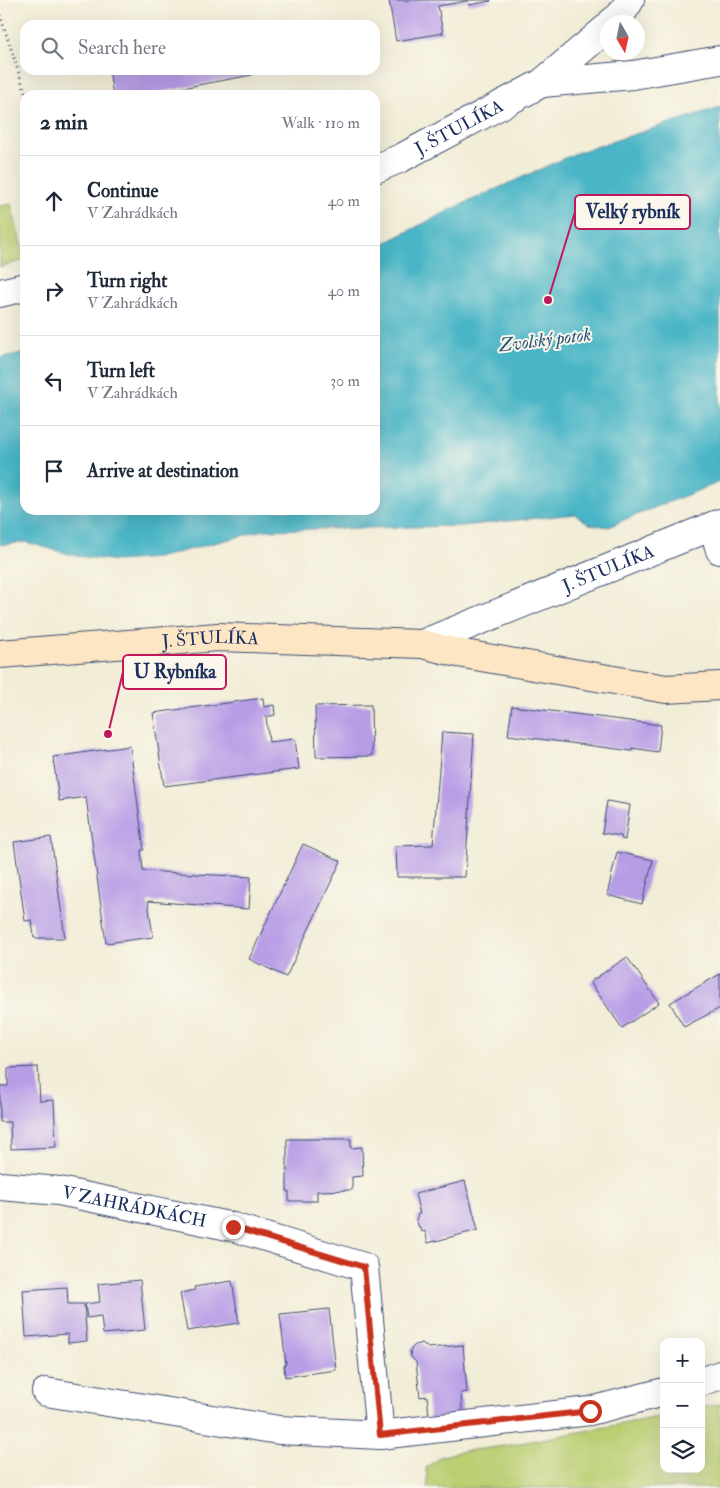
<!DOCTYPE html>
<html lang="en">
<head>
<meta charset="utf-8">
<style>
  :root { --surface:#fff; --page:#f6f6f7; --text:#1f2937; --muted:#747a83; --line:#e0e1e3 }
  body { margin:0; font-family:"IM FELL Double Pica",serif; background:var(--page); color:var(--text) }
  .controls { position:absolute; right:15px; bottom:15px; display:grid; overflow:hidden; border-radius:10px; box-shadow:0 5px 20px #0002 }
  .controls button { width:45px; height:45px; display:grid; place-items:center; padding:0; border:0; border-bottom:1px solid var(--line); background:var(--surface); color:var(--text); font:25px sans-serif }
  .compass { position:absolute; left:600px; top:15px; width:45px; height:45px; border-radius:50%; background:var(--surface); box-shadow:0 5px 20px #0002; rotate:171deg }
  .stop { position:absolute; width:15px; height:15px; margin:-11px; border:4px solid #c8321e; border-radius:50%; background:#fff }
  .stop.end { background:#c8321e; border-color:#fff; box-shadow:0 1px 5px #0008 }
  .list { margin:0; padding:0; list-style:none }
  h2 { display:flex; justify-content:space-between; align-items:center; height:65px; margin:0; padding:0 20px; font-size:21px }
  h2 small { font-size:16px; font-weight:400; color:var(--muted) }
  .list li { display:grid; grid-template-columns:32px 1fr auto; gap:15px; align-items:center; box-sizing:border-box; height:90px; padding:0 20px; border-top:1px solid var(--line) }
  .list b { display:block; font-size:19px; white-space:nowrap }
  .list p { margin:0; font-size:16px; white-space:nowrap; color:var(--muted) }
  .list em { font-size:16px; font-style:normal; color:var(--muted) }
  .icon { flex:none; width:28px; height:28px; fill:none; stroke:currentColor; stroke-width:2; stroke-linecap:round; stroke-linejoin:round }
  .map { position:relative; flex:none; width:720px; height:1488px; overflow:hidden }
  .search { position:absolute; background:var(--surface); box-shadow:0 5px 20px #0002; left:20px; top:20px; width:360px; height:55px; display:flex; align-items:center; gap:12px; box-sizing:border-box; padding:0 18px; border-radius:15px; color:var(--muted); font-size:19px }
  .panel { position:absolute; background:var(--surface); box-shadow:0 5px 20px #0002; left:20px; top:90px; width:360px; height:425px; border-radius:15px }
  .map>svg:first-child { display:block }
  .green { fill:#bace72; stroke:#6a7e68 }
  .water { fill:#49b5c6; stroke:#327292 }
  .building { fill:#b79ce6 }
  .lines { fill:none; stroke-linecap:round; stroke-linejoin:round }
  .street-casing { stroke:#3b4c70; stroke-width:30 }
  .secondary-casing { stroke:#3b4c70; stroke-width:30 }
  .path { stroke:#3b4c70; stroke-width:3; stroke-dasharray:1 4; stroke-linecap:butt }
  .street { stroke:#fff; stroke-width:28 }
  .secondary { stroke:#fce6c4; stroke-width:28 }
  .route { stroke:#c8321e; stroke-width:6 }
  .labels { text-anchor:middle; stroke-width:4; stroke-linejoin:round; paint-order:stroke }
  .street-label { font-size:18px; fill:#1b2f5e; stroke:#fbf7ec }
  .water-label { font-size:19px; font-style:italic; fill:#29577d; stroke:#fbf7ec }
  .leader { fill:none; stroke:#c2185b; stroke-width:2 }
  .callout-dot { fill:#c2185b; stroke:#fbf7ec; stroke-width:2 }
  .callout { fill:#fbf7ec; stroke:#c2185b; stroke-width:2 }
  .callout-label { font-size:19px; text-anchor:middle; font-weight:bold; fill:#1b2f5e }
</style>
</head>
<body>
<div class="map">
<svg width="720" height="1488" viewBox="0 0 720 1488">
  <rect width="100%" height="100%" fill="#fbf7ec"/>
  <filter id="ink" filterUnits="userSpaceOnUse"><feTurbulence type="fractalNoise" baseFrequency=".02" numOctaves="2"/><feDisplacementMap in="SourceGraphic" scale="10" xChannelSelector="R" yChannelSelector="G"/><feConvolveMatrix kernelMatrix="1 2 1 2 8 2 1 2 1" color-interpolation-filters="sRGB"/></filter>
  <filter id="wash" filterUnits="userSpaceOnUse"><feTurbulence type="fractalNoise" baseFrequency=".0096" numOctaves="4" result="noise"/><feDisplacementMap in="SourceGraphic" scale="20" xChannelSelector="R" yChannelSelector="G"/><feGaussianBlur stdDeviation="1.12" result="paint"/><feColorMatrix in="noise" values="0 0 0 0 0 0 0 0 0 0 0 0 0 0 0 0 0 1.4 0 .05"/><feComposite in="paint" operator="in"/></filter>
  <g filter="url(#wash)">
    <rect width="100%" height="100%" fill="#f2edd7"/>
    <!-- green -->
    <g class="green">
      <path d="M11 204 25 260 0 267V206Z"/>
      <path d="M720 1404V1488H428L426 1468 440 1457 458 1452 505 1446 664 1416V1469H701V1408Z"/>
    </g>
    <!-- water -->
    <path class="water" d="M720 107V482L626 519 609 527 589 524 575 514 462 526 264 530 157 558 117 561 77 556 25 542 0 545V358L25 352V510H375V248L452 209 576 153Z"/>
    <g id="blocks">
      <!-- building -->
      <g class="building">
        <path d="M389 0H467V1L438 6 443 33 396 41Z"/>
        <path d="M468 0H491V1L469 5Z"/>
        <path d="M109 70H251L252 75 144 95H113Z"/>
        <path d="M263 698 264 707 274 705 275 715 266 717 269 742 295 739 299 769 164 786 153 713Z"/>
        <path d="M371 705 372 756 316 757 315 706Z"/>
        <path d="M512 706 661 725 658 752 632 748V751L508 735Z"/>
        <path d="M442 732 474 734 465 877H397L396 846 433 845Z"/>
        <path d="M130 746 144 850H141L143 871 251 877 249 909 148 901 153 937 106 943 86 797 59 801 53 757Z"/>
        <path d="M607 801 630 805 625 840 622 839 621 836 602 833Z"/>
        <path d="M51 837 65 938H34L32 920 25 921 14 842Z"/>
        <path d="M303 844 341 861 286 977 249 959Z"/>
        <path d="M617 852 653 860 642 904 607 895Z"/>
        <path d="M627 957 659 1003 622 1028 590 982Z"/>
        <path d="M720 974V1008L684 1027 670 1003Z"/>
        <path d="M38 1067 40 1101 54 1100 56 1147 11 1149 10 1122H0V1086H8V1068Z"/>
        <path d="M287 1139H351V1148L362 1147 363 1176 352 1177V1190L317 1191V1201H289V1191H287Z"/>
        <path d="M465 1181 478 1230 428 1243 425 1231 422 1232 419 1227 416 1220 418 1214H420L415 1194Z"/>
        <path d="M140 1280 145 1330 103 1334 101 1316 87 1318 85 1304 100 1302 98 1284Z"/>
        <path d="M232 1281 239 1323 187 1331 180 1293 195 1290 194 1287Z"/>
        <path d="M67 1287 68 1304H84L87 1341 68 1343V1334L26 1337 23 1290Z"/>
        <path d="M329 1309 336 1370 285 1377 284 1365 286 1364 280 1314Z"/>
        <path d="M422 1343 428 1348 463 1345 467 1392 461 1393 463 1421 430 1424 427 1396 420 1397 416 1362 411 1357 410 1350 415 1345Z"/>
      </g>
    </g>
  </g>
  <g filter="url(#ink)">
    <use href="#blocks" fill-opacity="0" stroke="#3b4c70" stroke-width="1"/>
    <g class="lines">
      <!-- street casing -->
      <g class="street-casing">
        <g id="street">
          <path d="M612 22 620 16 630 0"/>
          <path d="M542 83 633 75 720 60"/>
          <path id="s1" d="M375 169 401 158 542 83 608 27"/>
          <path d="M0 293 25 287"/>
          <path d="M713 526 720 550"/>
          <path id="s2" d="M422 644 720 523"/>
          <path id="s3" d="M0 1186 59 1191 233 1227 364 1267 380 1435"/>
          <path d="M701 1382 720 1375"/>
          <path d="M46 1392 279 1430 380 1435 590 1411 664 1392"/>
        </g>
      </g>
      <!-- secondary casing -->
      <g class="secondary-casing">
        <g id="secondary">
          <path id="s4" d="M0 654 218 637 422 644 458 653 666 689 720 686"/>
        </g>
      </g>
      <!-- path -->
      <path class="path" d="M0 15 26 95"/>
      <!-- street -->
      <use href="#street" class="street"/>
      <!-- secondary -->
      <use href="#secondary" class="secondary"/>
    </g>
  </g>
  <g class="lines" filter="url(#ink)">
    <!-- route -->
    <path class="route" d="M233 1227 364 1267 380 1435 590 1411"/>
  </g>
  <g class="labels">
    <!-- street labels -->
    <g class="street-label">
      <text dy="6" stroke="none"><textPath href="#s1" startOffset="94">J. ŠTULÍKA</textPath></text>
      <text dy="6" stroke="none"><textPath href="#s2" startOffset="201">J. ŠTULÍKA</textPath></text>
      <text dy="6" stroke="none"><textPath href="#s4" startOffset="211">J. ŠTULÍKA</textPath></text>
      <text dy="6" stroke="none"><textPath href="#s3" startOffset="136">V ZAHRÁDKÁCH</textPath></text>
    </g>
    <!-- water labels -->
    <g class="water-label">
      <text transform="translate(545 339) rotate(-7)" y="7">Zvolský potok</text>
    </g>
  </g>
  <!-- callouts -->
  <path class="leader" d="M548 300L575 212M108 734L123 672"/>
  <g class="callout-dot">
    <circle cx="548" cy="300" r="5"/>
    <circle cx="108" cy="734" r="5"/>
  </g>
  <g class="callout">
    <rect x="575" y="195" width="115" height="34" rx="5"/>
    <rect x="123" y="655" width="103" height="34" rx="5"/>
  </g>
  <g class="callout-label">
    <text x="633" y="218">Velký rybník</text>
    <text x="175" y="678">U Rybníka</text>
  </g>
</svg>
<div class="controls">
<button>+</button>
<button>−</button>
<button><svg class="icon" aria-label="layers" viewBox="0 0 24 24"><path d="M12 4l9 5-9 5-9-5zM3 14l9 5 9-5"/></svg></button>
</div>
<svg class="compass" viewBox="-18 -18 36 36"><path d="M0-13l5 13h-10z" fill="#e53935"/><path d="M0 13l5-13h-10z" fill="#747a83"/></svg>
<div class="stop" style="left:590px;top:1411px"></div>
<div class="stop end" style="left:233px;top:1227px"></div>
<div class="search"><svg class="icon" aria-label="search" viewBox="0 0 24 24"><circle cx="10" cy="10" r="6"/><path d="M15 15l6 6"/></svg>Search here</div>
<section class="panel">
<h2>2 min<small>Walk · 110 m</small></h2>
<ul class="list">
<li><svg class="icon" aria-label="ahead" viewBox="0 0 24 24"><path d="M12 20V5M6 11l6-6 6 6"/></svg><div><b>Continue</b><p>V Zahrádkách</p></div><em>40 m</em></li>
<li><svg class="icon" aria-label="right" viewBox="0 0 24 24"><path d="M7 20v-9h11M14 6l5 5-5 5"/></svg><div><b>Turn right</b><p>V Zahrádkách</p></div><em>40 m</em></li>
<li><svg class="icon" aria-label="left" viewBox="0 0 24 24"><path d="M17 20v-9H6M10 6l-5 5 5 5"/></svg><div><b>Turn left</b><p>V Zahrádkách</p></div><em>30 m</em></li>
<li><svg class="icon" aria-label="arrive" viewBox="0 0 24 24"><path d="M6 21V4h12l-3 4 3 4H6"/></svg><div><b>Arrive at destination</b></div></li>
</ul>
</section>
</div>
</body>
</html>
